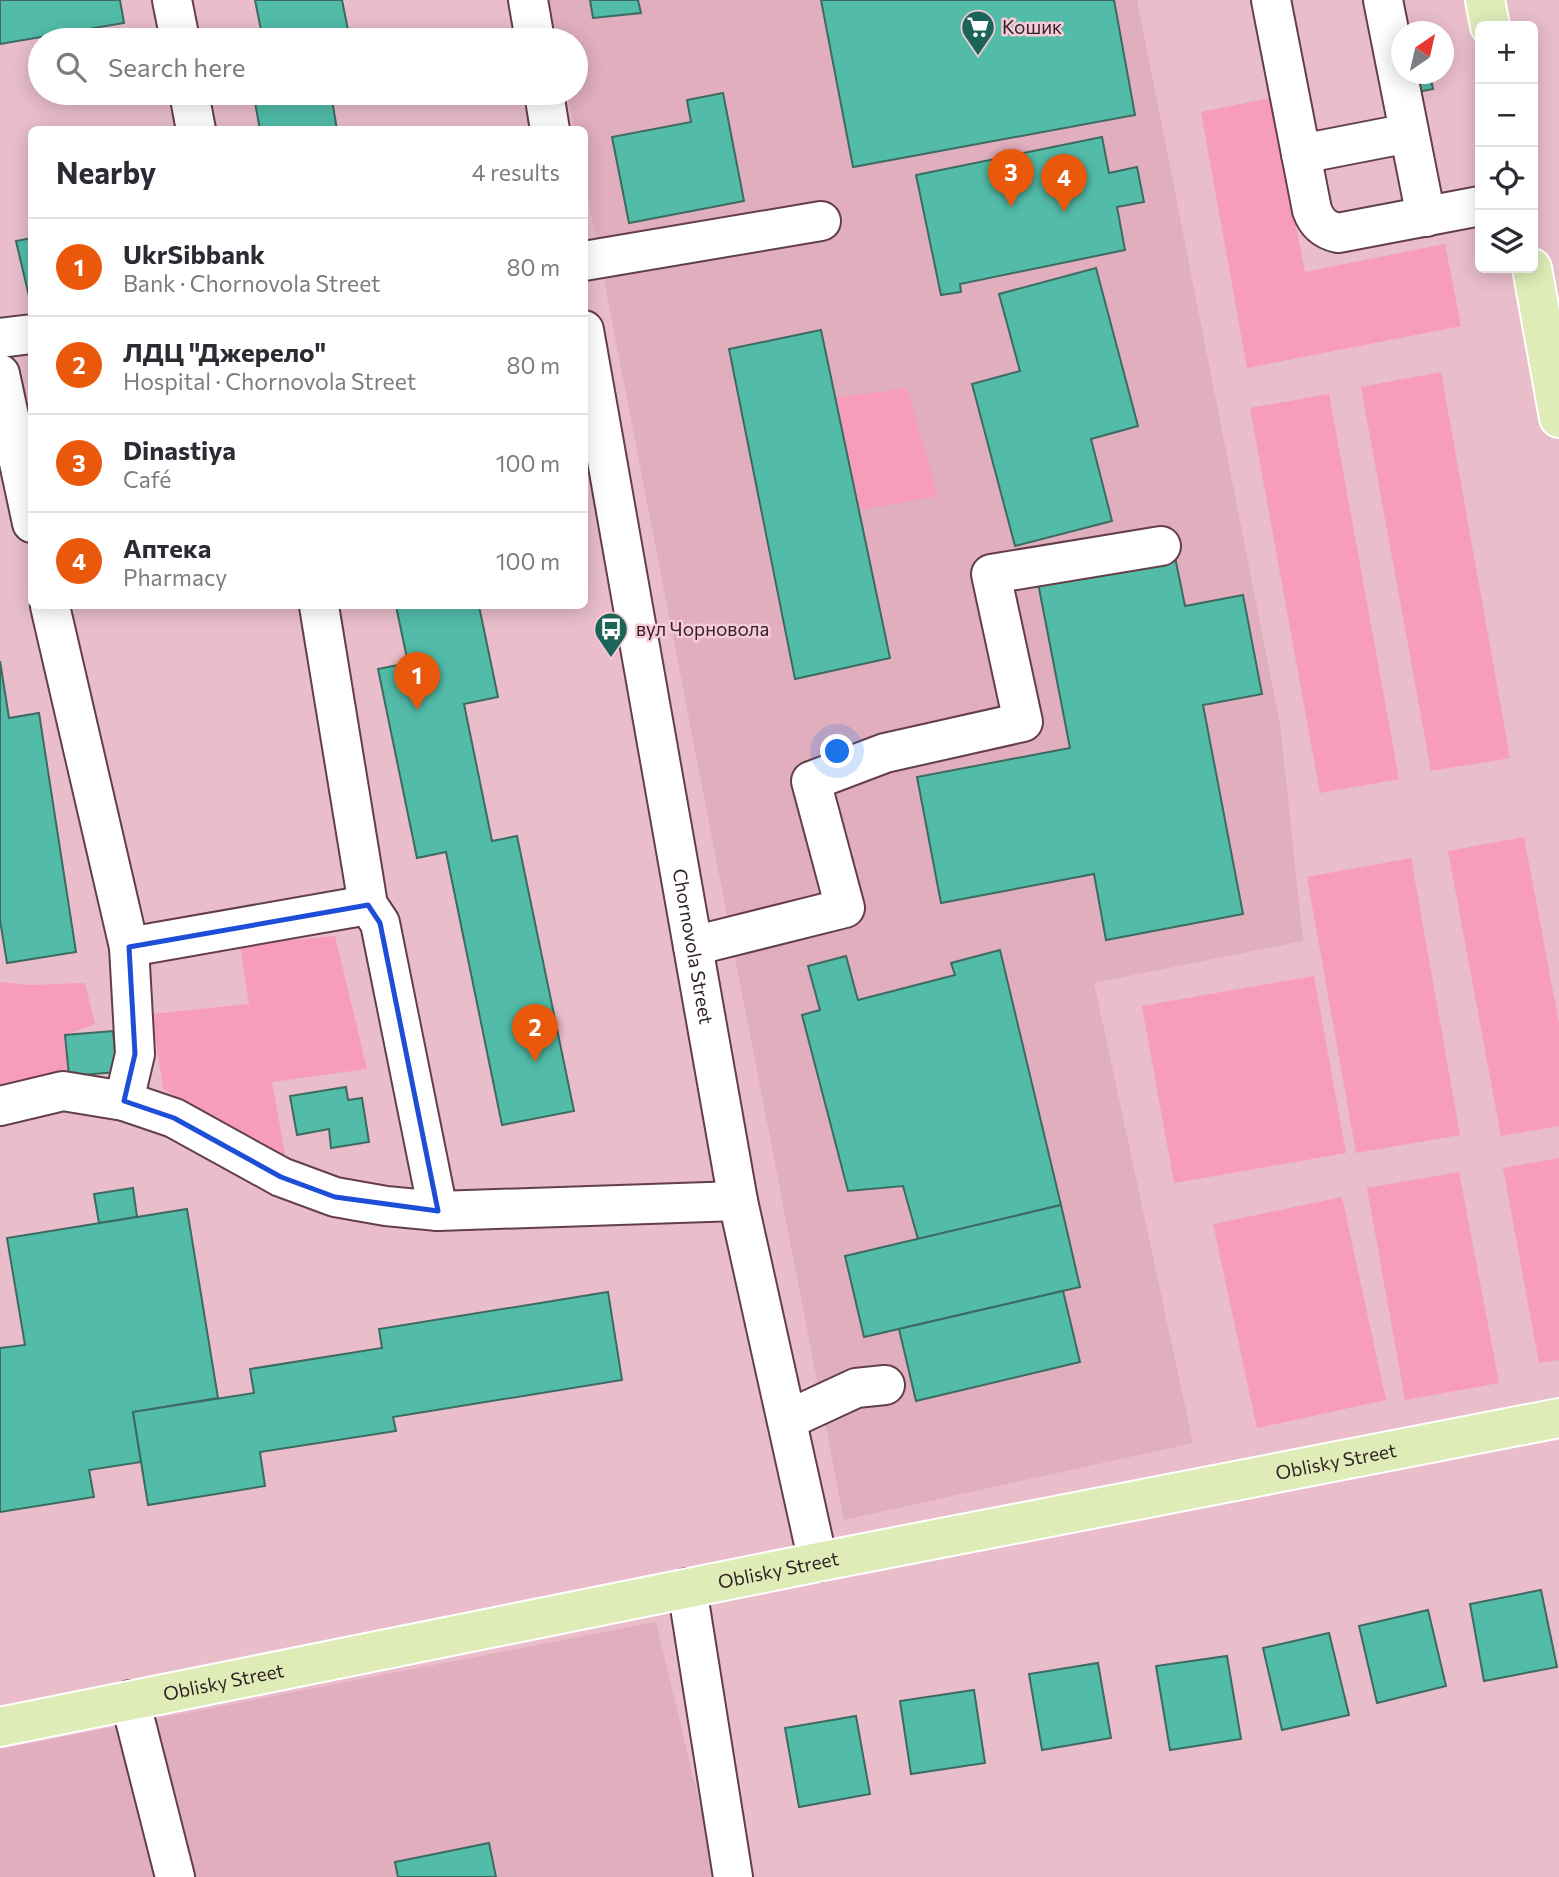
<!DOCTYPE html>
<html lang="en">
<head>
<meta charset="utf-8">
<style>
  :root { --surface:#fff; --page:#f7f7f7; --text:#2b2b33; --muted:#7c7c81; --line:#e1e1e2; --accent:#ea580c }
  body { margin:0; font-family:Commissioner,sans-serif; background:var(--page); color:var(--text) }
  .controls { position:absolute; right:21px; top:21px; display:grid; overflow:hidden; border-radius:10px; box-shadow:0 4px 18px #0003 }
  .controls button { width:63px; height:63px; display:grid; place-items:center; padding:0; border:0; border-bottom:2px solid var(--line); background:var(--surface); color:var(--text); font:35px sans-serif }
  .compass { position:absolute; left:1391px; top:21px; width:63px; height:63px; border-radius:50%; background:var(--surface); box-shadow:0 4px 18px #0003; rotate:34deg }
  .you { position:absolute; left:838px; top:752px; width:24px; height:24px; margin:-18px; border:5px solid #fff; border-radius:50%; background:#1a73e8; box-shadow:0 0 0 10px #1a73e833 }
  .badge { display:grid; place-items:center; width:46px; height:46px; border-radius:50%; background:var(--accent); color:#fff; font-size:23px; font-weight:700 }
  .pin { position:absolute; translate:-50% -58px; filter:drop-shadow(0 2px 4px #0008) }
  .pin::after { content:''; position:absolute; top:37px; width:24px; height:21px; background:inherit; clip-path:polygon(0 0,100% 0,50% 100%) }
  .list { margin:0; padding:0; list-style:none }
  h2 { display:flex; justify-content:space-between; align-items:center; height:91px; margin:0; padding:0 28px; font-size:30px }
  h2 small { font-size:23px; font-weight:400; color:var(--muted) }
  .list li { display:grid; grid-template-columns:46px 1fr auto; gap:21px; align-items:center; box-sizing:border-box; height:98px; padding:0 28px; border-top:2px solid var(--line) }
  .list b { display:block; font-size:26px; white-space:nowrap }
  .list p { margin:0; font-size:23px; white-space:nowrap; color:var(--muted) }
  .list em { font-size:23px; font-style:normal; color:var(--muted) }
  .icon { flex:none; width:38px; height:38px; fill:none; stroke:currentColor; stroke-width:2; stroke-linecap:round; stroke-linejoin:round }
  .map { position:relative; flex:none; width:1559px; height:1877px; overflow:hidden }
  .search { position:absolute; background:var(--surface); box-shadow:0 4px 18px #0003; left:28px; top:28px; width:560px; height:77px; display:flex; align-items:center; gap:18px; box-sizing:border-box; padding:0 24px; border-radius:38px; color:var(--muted); font-size:26px }
  .panel { position:absolute; background:var(--surface); box-shadow:0 4px 18px #0003; left:28px; top:126px; width:560px; height:483px; border-radius:10px }
  .map>svg:first-child { display:block }
  .built { fill:#e0aebc }
  .green { fill:#f79db9 }
  .building { fill:#52bca9; stroke:#3d6b62; stroke-width:2 }
  .lines { fill:none; stroke-linecap:round; stroke-linejoin:round }
  .minor-casing { stroke:#633f4a; stroke-width:42 }
  .major-casing { stroke:#fff; stroke-width:42 }
  .minor { stroke:#fff; stroke-width:38 }
  .major { stroke:#dfecb8; stroke-width:38 }
  .marked { fill:none; stroke:#1d4ed8; stroke-width:5; stroke-linejoin:round }
  .labels { text-anchor:middle; stroke-width:5; stroke-linejoin:round; paint-order:stroke }
  .poi-label { font-size:19px; fill:#332327; stroke:#f7cad7; text-anchor:start }
  .street-label { font-size:19px; fill:#332327; stroke:#f7cad7 }
</style>
</head>
<body>
<div class="map">
<svg width="1559" height="1877" viewBox="0 0 1559 1877">
  <rect width="100%" height="100%" fill="#e9bdca"/>
  <!-- built -->
  <g class="built">
    <path d="M549 0H1137L1280 724 1303 941 1094 983 1193 1443 844 1520 585 182 584 130 574 129 567 93H576V40H557Z"/>
    <path d="M656 1622 717 1877H0V1749Z"/>
  </g>
  <!-- green -->
  <g class="green">
    <path d="M1270 98 1305 272 1445 244 1461 326 1247 368 1201 112Z"/>
    <path d="M1441 372 1510 758 1431 771 1361 387Z"/>
    <path d="M907 388 938 496 859 510 835 398Z"/>
    <path d="M1329 394 1399 779 1320 793 1250 408Z"/>
    <path d="M1524 837 1559 1023V1126L1501 1136 1448 851Z"/>
    <path d="M1411 858 1460 1135 1356 1153 1307 877Z"/>
    <path d="M335 936 367 1069 272 1082 285 1155 163 1089 152 1014 249 1004 240 945Z"/>
    <path d="M1314 976 1346 1153 1174 1183 1142 1006Z"/>
    <path d="M0 982 30 985 85 983 95 1024 66 1035 69 1076 0 1098Z"/>
    <path d="M1559 1158V1360L1539 1363 1503 1168Z"/>
    <path d="M1459 1172 1499 1383 1405 1400 1367 1188Z"/>
    <path d="M1342 1197 1386 1400 1257 1428 1213 1224Z"/>
  </g>
  <!-- building -->
  <g class="building">
    <path d="M0 0H120L124 23 0 44Z"/>
    <path d="M255 0H342L350 40H263Z"/>
    <path d="M590 0H638L641 13 593 18Z"/>
    <path d="M821 0H1114L1135 115 853 167Z"/>
    <path d="M1413 74H1430L1433 89 1417 92Z"/>
    <path d="M280 93H331L337 130H260L254 97Z"/>
    <path d="M723 93 744 201 629 223 612 137 691 122 687 100Z"/>
    <path d="M1102 137 1109 173 1137 167 1144 202 1117 207 1125 250 960 284 961 292 941 295 916 175Z"/>
    <path d="M32 238V309L16 241Z"/>
    <path d="M1096 268 1138 426 1091 439 1112 521 1015 546 972 384 1020 371 999 294Z"/>
    <path d="M821 330 890 658 795 679 729 349Z"/>
    <path d="M1175 557 1185 606 1243 595 1262 694 1203 705 1243 914 1106 940 1094 874 941 903 917 777 1070 748 1038 583Z"/>
    <path d="M396 606H479L498 697 464 704 492 841 517 836 574 1111 502 1125 446 852 417 858 378 669 408 663Z"/>
    <path d="M0 661 9 718 39 713 76 952 7 963 0 920Z"/>
    <path d="M1000 950 1061 1205 918 1239 903 1186 848 1191 802 1015 820 1010 808 966 846 956 858 1000 955 975 951 963Z"/>
    <path d="M113 1031 117 1072 69 1076 65 1035Z"/>
    <path d="M346 1087 348 1100 362 1098 369 1142 331 1148 329 1129 297 1135 290 1096Z"/>
    <path d="M133 1188 137 1217 99 1223 94 1194Z"/>
    <path d="M1061 1205 1080 1287 864 1337 845 1256Z"/>
    <path d="M187 1209 218 1398 133 1412 141 1462 89 1470 94 1497 0 1512V1348L25 1345 7 1238Z"/>
    <path d="M1063 1291 1080 1362 916 1401 899 1329Z"/>
    <path d="M608 1292 622 1380 393 1417 396 1431 260 1452 265 1486 148 1505 133 1412 254 1393 250 1369 382 1348 379 1329Z"/>
    <path d="M1541 1590 1557 1667 1484 1681 1470 1604Z"/>
    <path d="M1428 1610 1446 1686 1377 1703 1359 1626Z"/>
    <path d="M1329 1633 1349 1715 1282 1730 1263 1648Z"/>
    <path d="M1227 1656 1241 1739 1170 1750 1156 1666Z"/>
    <path d="M1098 1663 1111 1738 1042 1750 1029 1674Z"/>
    <path d="M974 1690 985 1763 911 1774 900 1701Z"/>
    <path d="M856 1716 870 1794 799 1807 785 1728Z"/>
    <path d="M489 1843 496 1877H398L395 1862Z"/>
  </g>
  <g class="lines">
    <!-- minor casing -->
    <g class="minor-casing">
      <g id="minor">
        <path d="M172 0 180 40"/>
        <path d="M528 0 535 40"/>
        <path d="M1271 0 1312 210C1317 224 1325 230 1338 233L1480 206"/>
        <path d="M1383 0 1426 217"/>
        <path d="M189 93 196 130"/>
        <path d="M544 93 550 130"/>
        <path d="M1301 154 1409 133"/>
        <path d="M584 261 821 221"/>
        <path id="s1" d="M584 330 738 1201 818 1562"/>
        <path d="M0 338 32 334"/>
        <path d="M0 374 32 523"/>
        <path d="M50 606 129 947 368 905"/>
        <path d="M319 606 368 905 380 923 438 1211"/>
        <path d="M693 946 845 908 811 781 885 753 1023 722 991 574 1161 546"/>
        <path d="M124 1101 135 1054 129 947"/>
        <path d="M0 1106 63 1091 124 1101 174 1118 281 1177 335 1197 386 1206 438 1211 738 1201"/>
        <path d="M787 1420 856 1388 885 1385"/>
        <path d="M687 1588 733 1877"/>
        <path d="M130 1700 175 1877"/>
      </g>
    </g>
    <!-- major casing -->
    <g class="major-casing">
      <g id="major">
        <path d="M1485 0 1490 26"/>
        <path d="M1532 268 1559 418"/>
        <path id="s2" d="M0 1727 818 1562 1559 1418"/>
      </g>
    </g>
    <!-- minor -->
    <use href="#minor" class="minor"/>
    <!-- major -->
    <use href="#major" class="major"/>
  </g>
  <!-- marked area -->
  <path class="marked" d="M368 905 380 923 438 1211 335 1197 281 1177 174 1118 124 1101 135 1054 129 947Z"/>
  <!-- icons -->
  <defs>
    <g id="supermarket-pin" transform="scale(1.75)"><path d="M0 17L-7.5 6A9.5 9.5 0 1 1 7.5 6Z" fill="#1c6458" stroke="#f7cad7"/><path d="M-6-5.5h2.5l.6 2H6L4.5 2H-2.5L-4.4-4H-6ZM-1.5 3.2a1.3 1.3 0 1 0 .1 0ZM3 3.2a1.3 1.3 0 1 0 .1 0Z" fill="#fff"/></g>
    <g id="bus-pin" transform="scale(1.75)"><path d="M0 17L-7.5 6A9.5 9.5 0 1 1 7.5 6Z" fill="#1c6458" stroke="#f7cad7"/><path d="M-5-6H5V4H4V6H2V4H-2V6H-4V4H-5ZM-3.5-4V0h7V-4ZM-3.5 1.2v1.5H-2V1.2ZM2 1.2v1.5H3.5V1.2Z" fill="#fff"/></g>
  </defs>
  <g fill-rule="evenodd">
    <use href="#supermarket-pin" x="978" y="27"/>
    <use href="#bus-pin" x="611" y="629"/>
  </g>
  <g class="labels">
    <!-- poi labels -->
    <g class="poi-label">
      <text x="1002" y="34">Кошик</text>
      <text x="636" y="636">вул Чорновола</text>
    </g>
    <!-- street labels -->
    <g class="street-label">
      <text dy="7" stroke="none"><textPath href="#s1" startOffset="626">Chornovola Street</textPath></text>
      <text dy="7" stroke="none"><textPath href="#s2" startOffset="1362">Oblisky Street</textPath></text>
      <text dy="7" stroke="none"><textPath href="#s2" startOffset="794">Oblisky Street</textPath></text>
      <text dy="7" stroke="none"><textPath href="#s2" startOffset="228">Oblisky Street</textPath></text>
    </g>
  </g>
</svg>
<div class="controls">
<button>+</button>
<button>−</button>
<button><svg class="icon" aria-label="locate" viewBox="0 0 24 24"><circle cx="12" cy="12" r="6"/><path d="M12 2v4M12 18v4M2 12h4M18 12h4"/></svg></button>
<button><svg class="icon" aria-label="layers" viewBox="0 0 24 24"><path d="M12 4l9 5-9 5-9-5zM3 14l9 5 9-5"/></svg></button>
</div>
<svg class="compass" viewBox="-18 -18 36 36"><path d="M0-13l5 13h-10z" fill="#e53935"/><path d="M0 13l5-13h-10z" fill="#7c7c81"/></svg>
<div class="you"></div>
<div class="pin badge" style="left:417px;top:710px">1</div>
<div class="pin badge" style="left:535px;top:1062px">2</div>
<div class="pin badge" style="left:1011px;top:207px">3</div>
<div class="pin badge" style="left:1064px;top:212px">4</div>
<div class="search"><svg class="icon" aria-label="search" viewBox="0 0 24 24"><circle cx="10" cy="10" r="6"/><path d="M15 15l6 6"/></svg>Search here</div>
<section class="panel">
<h2>Nearby<small>4 results</small></h2>
<ul class="list">
<li><span class="badge">1</span><div><b>UkrSibbank</b><p>Bank · Chornovola Street</p></div><em>80 m</em></li>
<li><span class="badge">2</span><div><b>ЛДЦ &quot;Джерело&quot;</b><p>Hospital · Chornovola Street</p></div><em>80 m</em></li>
<li><span class="badge">3</span><div><b>Dinastiya</b><p>Café</p></div><em>100 m</em></li>
<li><span class="badge">4</span><div><b>Аптека</b><p>Pharmacy</p></div><em>100 m</em></li>
</ul>
</section>
</div>
</body>
</html>
